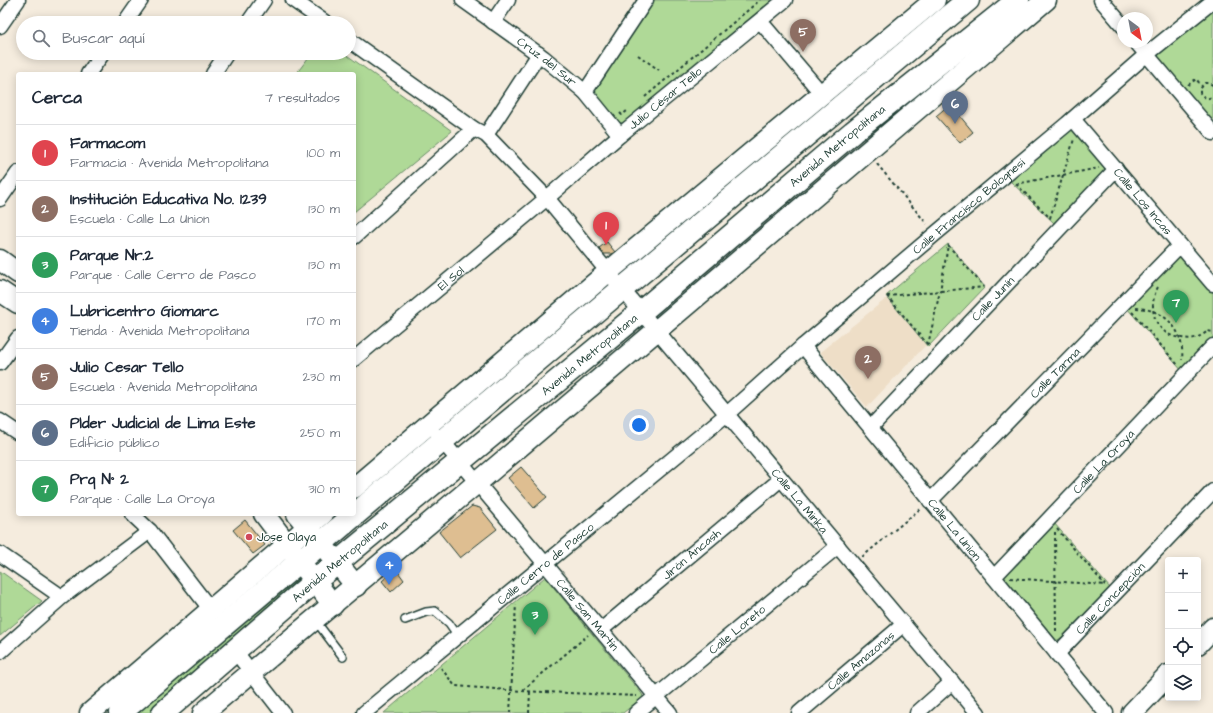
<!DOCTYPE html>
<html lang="es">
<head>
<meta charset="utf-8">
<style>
  :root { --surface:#fff; --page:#f6f6f7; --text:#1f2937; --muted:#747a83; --line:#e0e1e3; --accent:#ea580c }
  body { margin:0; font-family:"Architects Daughter",sans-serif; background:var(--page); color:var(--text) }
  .controls { position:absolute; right:12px; bottom:12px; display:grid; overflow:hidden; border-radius:4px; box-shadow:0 2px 10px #0003 }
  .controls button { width:36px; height:36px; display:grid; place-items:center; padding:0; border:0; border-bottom:1px solid var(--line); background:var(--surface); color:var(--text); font:20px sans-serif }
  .compass { position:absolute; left:1117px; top:12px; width:36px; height:36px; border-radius:50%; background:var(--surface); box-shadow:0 2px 10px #0003; rotate:148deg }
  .you { position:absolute; left:639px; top:425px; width:14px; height:14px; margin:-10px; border:3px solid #fff; border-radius:50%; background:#1a73e8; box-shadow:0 0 0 6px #1a73e833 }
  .badge { display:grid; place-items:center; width:26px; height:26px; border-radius:50%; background:var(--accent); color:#fff; font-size:13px; font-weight:700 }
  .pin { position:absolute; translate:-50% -33px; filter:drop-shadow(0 1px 2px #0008) }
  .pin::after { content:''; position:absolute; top:21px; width:14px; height:12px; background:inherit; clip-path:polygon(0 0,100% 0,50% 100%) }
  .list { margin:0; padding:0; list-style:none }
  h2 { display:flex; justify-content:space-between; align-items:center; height:52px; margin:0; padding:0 16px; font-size:17px }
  h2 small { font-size:13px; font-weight:400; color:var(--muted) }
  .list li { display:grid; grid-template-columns:26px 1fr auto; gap:12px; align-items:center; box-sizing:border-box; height:56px; padding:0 16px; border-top:1px solid var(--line) }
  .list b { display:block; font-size:15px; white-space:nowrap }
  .list p { margin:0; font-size:13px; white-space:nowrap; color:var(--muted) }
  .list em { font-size:13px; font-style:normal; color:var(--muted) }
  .icon { flex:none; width:22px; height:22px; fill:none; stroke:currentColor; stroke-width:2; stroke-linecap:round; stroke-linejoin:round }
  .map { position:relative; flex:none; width:1213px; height:713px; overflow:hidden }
  .search { position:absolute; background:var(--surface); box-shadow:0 2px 10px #0003; left:16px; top:16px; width:340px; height:44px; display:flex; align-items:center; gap:10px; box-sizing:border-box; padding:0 14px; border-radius:22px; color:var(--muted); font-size:15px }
  .panel { position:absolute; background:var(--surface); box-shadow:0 2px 10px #0003; left:16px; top:72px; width:340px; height:444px; border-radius:4px }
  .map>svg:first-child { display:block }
  .built { fill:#eedec7 }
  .green { fill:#afd997; stroke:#678b66 }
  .building { fill:#debe91; stroke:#1f3d34 }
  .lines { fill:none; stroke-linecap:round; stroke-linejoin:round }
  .lane-casing { stroke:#1f3d34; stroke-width:10 }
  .street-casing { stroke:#1f3d34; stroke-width:17 }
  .secondary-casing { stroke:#1f3d34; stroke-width:23 }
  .primary-casing { stroke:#1f3d34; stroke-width:25 }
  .path { stroke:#1f3d34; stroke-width:2; stroke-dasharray:3 3; stroke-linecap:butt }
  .lane { stroke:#fff; stroke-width:7 }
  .street { stroke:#fff; stroke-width:14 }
  .secondary { stroke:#fff; stroke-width:20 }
  .primary { stroke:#fff; stroke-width:22 }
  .poi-dot { fill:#d1495b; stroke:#fff; stroke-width:1.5 }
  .labels { text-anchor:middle; stroke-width:3; stroke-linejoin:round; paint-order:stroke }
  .street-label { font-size:12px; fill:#1f3d34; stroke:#fff }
  .poi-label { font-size:12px; fill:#1f3d34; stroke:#fff; text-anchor:start }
</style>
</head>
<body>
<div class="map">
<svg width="1213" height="713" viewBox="0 0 1213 713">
  <rect width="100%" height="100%" fill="#f5ecde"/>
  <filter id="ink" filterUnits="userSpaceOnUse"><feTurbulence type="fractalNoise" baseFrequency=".025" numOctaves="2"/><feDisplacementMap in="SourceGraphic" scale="8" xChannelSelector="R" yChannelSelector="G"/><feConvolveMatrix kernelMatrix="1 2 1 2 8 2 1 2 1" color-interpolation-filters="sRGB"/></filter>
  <g filter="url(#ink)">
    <!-- built -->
    <path class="built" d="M887 298 926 345 867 407 820 352Z"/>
    <!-- green -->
    <g class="green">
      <path d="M649 0H772L624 123 617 122 592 94V83Z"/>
      <path d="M1213 8V123L1155 54Z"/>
      <path d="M312 53H344L452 131 354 212V74H296Z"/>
      <path d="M1070 126 1105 165 1104 171 1054 223 1009 180Z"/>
      <path d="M948 244 985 287 928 347 886 296Z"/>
      <path d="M1179 253 1213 293V340L1183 372 1126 307Z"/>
      <path d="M1054 523 1110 588 1061 638 1056 641 1003 582 1002 576Z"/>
      <path d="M0 571 42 601 0 636Z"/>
      <path d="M299 576 302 580 150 713H135Z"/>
      <path d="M545 577 642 694 643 697 623 713H384Z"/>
    </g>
    <!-- building -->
    <g class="building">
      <path d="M950 104 973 132 960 143 936 116Z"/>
      <path d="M607 242 615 252 611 254H604L599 248Z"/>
      <path d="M521 467 547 497 534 508 508 478Z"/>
      <path d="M472 506 480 508 497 529 460 558 439 532Z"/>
      <path d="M245 520 265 545 253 554 233 530Z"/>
      <path d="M396 569 404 580 391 592 382 581Z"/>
    </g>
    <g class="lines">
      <!-- lane casing -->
      <g class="lane-casing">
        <g id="lane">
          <path d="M315 620 343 657"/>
          <path d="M405 620 426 612 435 611 449 623 458 636"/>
        </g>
      </g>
      <!-- street casing -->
      <g class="street-casing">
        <g id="street">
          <path d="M293 0 326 23"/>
          <path id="s1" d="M463 0 544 58 585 92 620 135"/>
          <path d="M1101 0 1123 26"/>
          <path d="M760 21 822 94"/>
          <path d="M493 22 508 0"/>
          <path d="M125 23 141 0"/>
          <path d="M248 23 264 0"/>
          <path d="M0 26 18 0"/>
          <path id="s2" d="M349 40 474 129 486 135 547 198 641 312 978 713"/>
          <path d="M1136 42 1213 133"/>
          <path d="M88 74 103 53"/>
          <path d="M213 74 227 53"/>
          <path d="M585 92 646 0"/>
          <path id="s3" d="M1073 119 1213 284"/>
          <path d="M486 135 539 54"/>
          <path d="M0 199 18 173"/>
          <path d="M354 237 474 129"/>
          <path id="s4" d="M803 346 1106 713"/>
          <path id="s5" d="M354 359 547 198 620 135 785 0"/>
          <path d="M0 363 18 338"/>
          <path d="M0 421 18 433"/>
          <path id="s6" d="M871 427 1116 169"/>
          <path id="s7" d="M438 436 670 713"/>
          <path id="s8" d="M930 501 1180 245"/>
          <path d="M132 514 150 531 211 610"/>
          <path d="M0 554 62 597"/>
          <path id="s9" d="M994 577 1213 346"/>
          <path id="s10" d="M601 630 781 479"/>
          <path d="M235 651 283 713"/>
          <path d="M0 652 62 597 150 531"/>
          <path id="s11" d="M1057 654 1213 491"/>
          <path id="s12" d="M364 713 727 414 803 346 935 234 1067 124 1147 54 1213 1"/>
          <path id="s13" d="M636 713 838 546"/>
          <path id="s14" d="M799 713 904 624"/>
          <path d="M917 713 952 682"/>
        </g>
      </g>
      <!-- secondary casing -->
      <g class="secondary-casing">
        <g id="secondary">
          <path d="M0 260 18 273"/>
          <path d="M0 291 18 303"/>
          <path d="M354 488 608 272 935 0"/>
          <path d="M264 514 333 605"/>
          <path d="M297 514 356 586"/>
          <path d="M1198 644 1213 628"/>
          <path d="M90 713 323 514"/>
          <path d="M203 713 477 483 1046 0"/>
          <path d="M1132 713 1168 675"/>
        </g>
      </g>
      <!-- primary casing -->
      <g class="primary-casing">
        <g id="primary">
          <path d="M120 713 622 289 968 0"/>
          <path id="s15" d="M163 713 315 581 641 312 853 132 1018 0"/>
        </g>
      </g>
      <!-- path -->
      <g class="path">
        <path d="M638 55 659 70"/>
        <path d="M1188 85 1196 79 1202 86"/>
        <path d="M1213 85 1208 83H1205L1200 89V93C1204 98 1208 100 1213 96"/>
        <path d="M645 97 760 0"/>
        <path d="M620 113 622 115 627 111"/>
        <path d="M877 164 927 224"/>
        <path d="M1016 184 1050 218 1074 139"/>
        <path d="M1016 184 1099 168"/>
        <path d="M948 245 984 287"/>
        <path d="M1158 287C1146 309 1156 336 1182 338 1187 339 1193 339 1198 337 1201 336 1205 333 1208 331L1213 332"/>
        <path d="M887 296 984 287"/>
        <path d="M887 296 928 345"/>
        <path d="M1136 308C1166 309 1185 331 1182 360"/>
        <path d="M1132 312 1178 365"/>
        <path d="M928 345 940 291 948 245"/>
        <path d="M1057 529 1105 585"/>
        <path d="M1055 532 1056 631"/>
        <path d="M862 557 920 509"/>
        <path d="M1010 578 1105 585"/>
        <path d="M441 668 455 686 522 691 637 696"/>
        <path d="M523 690 588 635"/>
        <path d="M510 713 516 604"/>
        <path d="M529 713 530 691"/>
      </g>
      <!-- lane -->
      <use href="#lane" class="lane"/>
      <!-- street -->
      <use href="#street" class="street"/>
      <!-- secondary -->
      <use href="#secondary" class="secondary"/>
      <!-- primary -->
      <use href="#primary" class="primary"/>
    </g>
  </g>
  <!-- markers -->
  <circle class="poi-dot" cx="249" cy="537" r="4"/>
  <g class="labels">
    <!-- street labels -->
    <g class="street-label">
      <text dy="4" stroke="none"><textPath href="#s1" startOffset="104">Cruz del Sur</textPath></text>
      <text dy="4" stroke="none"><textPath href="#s5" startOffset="406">Julio César Tello</textPath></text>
      <text dy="4" stroke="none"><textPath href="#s15" startOffset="881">Avenida Metropolitana</textPath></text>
      <text dy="4" stroke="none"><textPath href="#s3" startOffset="108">Calle Los Incas</textPath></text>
      <text dy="4" stroke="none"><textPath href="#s12" startOffset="789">Calle Francisco Bolognesi</textPath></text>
      <text dy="4" stroke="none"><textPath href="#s5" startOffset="126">El Sol</textPath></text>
      <text dy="4" stroke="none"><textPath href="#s6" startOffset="177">Calle Junín</textPath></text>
      <text dy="4" stroke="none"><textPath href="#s15" startOffset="557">Avenida Metropolitana</textPath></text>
      <text dy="4" stroke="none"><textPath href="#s8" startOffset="179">Calle Tarma</textPath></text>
      <text dy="4" stroke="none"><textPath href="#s9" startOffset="159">Calle La Oroya</textPath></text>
      <text dy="4" stroke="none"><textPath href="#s2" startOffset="649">Calle La Minka</textPath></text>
      <text dy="4" stroke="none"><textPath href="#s4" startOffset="238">Calle La Union</textPath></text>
      <text dy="4" stroke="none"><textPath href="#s10" startOffset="118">Jirón Áncash</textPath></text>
      <text dy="4" stroke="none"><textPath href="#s15" startOffset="233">Avenida Metropolitana</textPath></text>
      <text dy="4" stroke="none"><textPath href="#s12" startOffset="235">Calle Cerro de Pasco</textPath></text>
      <text dy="4" stroke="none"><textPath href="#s11" startOffset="77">Calle Concepción</textPath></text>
      <text dy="4" stroke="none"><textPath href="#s7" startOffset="233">Calle San Martín</textPath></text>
      <text dy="4" stroke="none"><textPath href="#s13" startOffset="131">Calle Loreto</textPath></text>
      <text dy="4" stroke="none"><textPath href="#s14" startOffset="81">Calle Amazonas</textPath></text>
    </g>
    <!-- poi labels -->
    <g class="poi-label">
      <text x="257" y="541">Jose Olaya</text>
    </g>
  </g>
</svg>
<div class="controls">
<button>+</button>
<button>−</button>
<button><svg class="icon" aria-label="locate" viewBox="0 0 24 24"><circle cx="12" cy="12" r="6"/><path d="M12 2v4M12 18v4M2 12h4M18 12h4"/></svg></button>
<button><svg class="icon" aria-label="layers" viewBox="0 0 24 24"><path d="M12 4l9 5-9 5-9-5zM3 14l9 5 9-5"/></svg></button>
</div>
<svg class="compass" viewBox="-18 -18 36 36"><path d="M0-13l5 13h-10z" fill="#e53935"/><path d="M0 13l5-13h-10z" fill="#747a83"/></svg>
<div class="you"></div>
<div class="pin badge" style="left:606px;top:245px;background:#e0444e">1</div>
<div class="pin badge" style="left:868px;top:379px;background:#8d6e63">2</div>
<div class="pin badge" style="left:535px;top:635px;background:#2e9e5b">3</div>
<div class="pin badge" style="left:389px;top:585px;background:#3f7fe0">4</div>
<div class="pin badge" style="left:803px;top:52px;background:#8d6e63">5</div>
<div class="pin badge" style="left:955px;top:124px;background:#5c6f8a">6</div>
<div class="pin badge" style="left:1176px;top:323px;background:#2e9e5b">7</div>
<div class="search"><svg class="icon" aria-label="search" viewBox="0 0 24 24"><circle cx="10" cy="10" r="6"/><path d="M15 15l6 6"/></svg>Buscar aquí</div>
<section class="panel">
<h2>Cerca<small>7 resultados</small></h2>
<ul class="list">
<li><span class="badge" style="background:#e0444e">1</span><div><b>Farmacom</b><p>Farmacia · Avenida Metropolitana</p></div><em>100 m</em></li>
<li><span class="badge" style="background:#8d6e63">2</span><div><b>Institución Educativa No. 1239</b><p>Escuela · Calle La Union</p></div><em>130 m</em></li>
<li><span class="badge" style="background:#2e9e5b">3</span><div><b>Parque Nr.2</b><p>Parque · Calle Cerro de Pasco</p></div><em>130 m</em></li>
<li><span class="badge" style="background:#3f7fe0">4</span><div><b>Lubricentro Giomarc</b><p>Tienda · Avenida Metropolitana</p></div><em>170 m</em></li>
<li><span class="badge" style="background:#8d6e63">5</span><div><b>Julio Cesar Tello</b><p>Escuela · Avenida Metropolitana</p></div><em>230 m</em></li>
<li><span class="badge" style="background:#5c6f8a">6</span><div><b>Plder Judicial de Lima Este</b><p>Edificio público</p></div><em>250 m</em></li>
<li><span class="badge" style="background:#2e9e5b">7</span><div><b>Prq N° 2</b><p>Parque · Calle La Oroya</p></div><em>310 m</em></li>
</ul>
</section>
</div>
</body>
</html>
